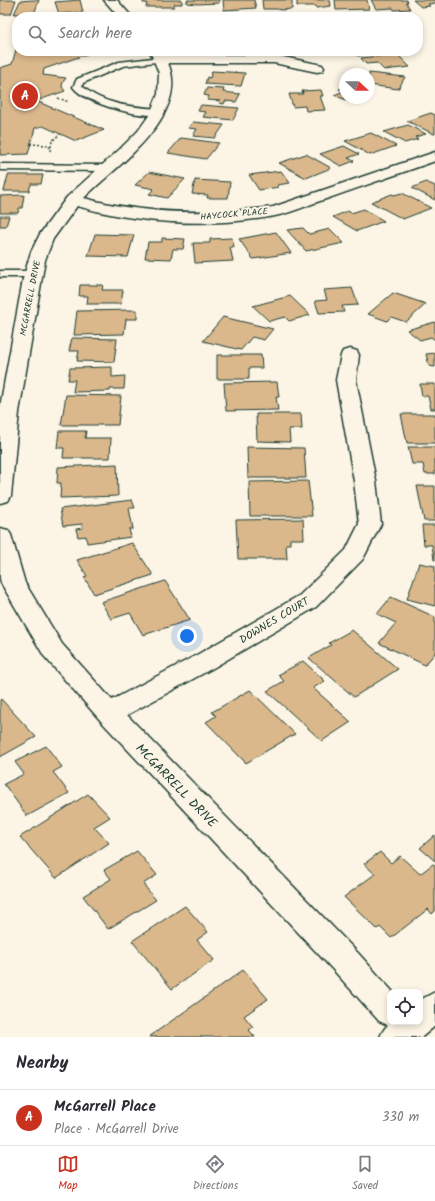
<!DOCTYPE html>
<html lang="en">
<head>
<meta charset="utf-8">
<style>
  :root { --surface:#fff; --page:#f2f2f3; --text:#2b2b33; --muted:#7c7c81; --line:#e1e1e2; --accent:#c8321e }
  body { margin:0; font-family:Kalam,sans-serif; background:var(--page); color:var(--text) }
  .controls { position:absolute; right:12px; bottom:12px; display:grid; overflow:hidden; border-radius:8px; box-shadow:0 2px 6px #0003 }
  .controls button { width:36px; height:36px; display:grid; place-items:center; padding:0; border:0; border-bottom:1px solid var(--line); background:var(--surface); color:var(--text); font:20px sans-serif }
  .compass { position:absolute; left:339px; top:68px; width:36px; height:36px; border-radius:50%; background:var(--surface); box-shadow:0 2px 6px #0003; rotate:111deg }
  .you { position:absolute; left:187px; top:636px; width:14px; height:14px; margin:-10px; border:3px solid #fff; border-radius:50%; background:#1a73e8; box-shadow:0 0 0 6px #1a73e833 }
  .badge { display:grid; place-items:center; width:26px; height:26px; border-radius:50%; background:var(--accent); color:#fff; font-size:13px; font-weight:700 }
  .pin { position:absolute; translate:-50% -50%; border:2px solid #fff; box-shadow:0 1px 4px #0006 }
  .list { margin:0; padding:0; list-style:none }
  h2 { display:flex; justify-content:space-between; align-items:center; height:52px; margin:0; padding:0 16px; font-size:17px }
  h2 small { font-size:13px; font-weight:400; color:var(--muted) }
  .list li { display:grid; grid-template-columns:26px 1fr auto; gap:12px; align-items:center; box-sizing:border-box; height:56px; padding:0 16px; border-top:1px solid var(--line) }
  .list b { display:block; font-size:15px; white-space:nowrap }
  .list p { margin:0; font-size:13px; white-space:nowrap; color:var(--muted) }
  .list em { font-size:13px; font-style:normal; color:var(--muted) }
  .icon { flex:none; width:22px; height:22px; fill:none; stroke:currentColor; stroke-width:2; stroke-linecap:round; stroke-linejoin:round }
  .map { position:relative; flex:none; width:435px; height:1037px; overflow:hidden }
  .search { position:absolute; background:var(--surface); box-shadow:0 2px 6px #0003; left:12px; right:12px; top:12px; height:44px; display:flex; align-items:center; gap:10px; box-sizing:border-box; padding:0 14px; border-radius:16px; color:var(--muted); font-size:15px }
  .sheet { height:108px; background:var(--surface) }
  nav { display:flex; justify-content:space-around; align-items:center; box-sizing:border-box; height:56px; border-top:1px solid var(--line); background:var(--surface); font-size:11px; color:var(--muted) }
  nav a { display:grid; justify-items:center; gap:2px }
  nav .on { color:var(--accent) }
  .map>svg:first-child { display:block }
  .building { fill:#dab88c; stroke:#1f3d34 }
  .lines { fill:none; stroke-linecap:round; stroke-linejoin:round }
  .lane-casing { stroke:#1f3d34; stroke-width:3 }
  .street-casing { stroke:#1f3d34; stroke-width:3 }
  .secondary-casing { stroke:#1f3d34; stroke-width:3 }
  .path { stroke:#1f3d34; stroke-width:1.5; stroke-dasharray:2 2; stroke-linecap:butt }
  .lane { fill:#fcf5e5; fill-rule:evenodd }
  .street { fill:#fcf5e5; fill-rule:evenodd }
  .secondary { fill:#fcf5e5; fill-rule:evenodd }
  .labels { text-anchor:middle; stroke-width:4; stroke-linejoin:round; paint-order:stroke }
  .far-street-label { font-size:9px; fill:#1f3d34; stroke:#fcf5e5 }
  .street-label { font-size:11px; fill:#1f3d34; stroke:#fcf5e5 }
  .near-street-label { font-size:13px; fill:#1f3d34; stroke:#fcf5e5 }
</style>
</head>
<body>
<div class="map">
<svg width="435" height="1037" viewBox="0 0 435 1037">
  <rect width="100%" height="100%" fill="#fcf5e5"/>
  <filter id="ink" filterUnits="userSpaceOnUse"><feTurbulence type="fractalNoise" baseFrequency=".025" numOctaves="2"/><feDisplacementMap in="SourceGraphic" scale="8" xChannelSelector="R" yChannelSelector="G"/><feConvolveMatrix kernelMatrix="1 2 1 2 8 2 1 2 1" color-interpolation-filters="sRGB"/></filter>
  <g filter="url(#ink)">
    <!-- building -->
    <g class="building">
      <path d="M0 0H16L11 14H0Z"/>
      <path d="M32 0H39L34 14H14L20 1Z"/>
      <path d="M80 0 83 12 59 14 55 2Z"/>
      <path d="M143 0H182V4H174V7H146L147 3H143Z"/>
      <path d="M187 0H219V3L197 4 187 3Z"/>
      <path d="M223 0H254L256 8 224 10Z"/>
      <path d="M262 0H292V9L280 10 277 9H263Z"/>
      <path d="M297 0H330L331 6 316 8V6H297Z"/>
      <path d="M335 0H367L369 9 336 10Z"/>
      <path d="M371 0H407L408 2H406L410 9 394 10 393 8 376 9Z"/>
      <path d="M413 0H435V3L428 4 430 6 421 7Z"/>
      <path d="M17 46V51H96L44 69 43 75 66 78 63 82 62 87 65 91 36 101 104 130 76 141 43 126 35 128 28 154 0 155V68L12 64Z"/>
      <path d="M348 51H374L359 56Z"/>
      <path d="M397 54 410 67 384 70 377 63 366 64 361 58Z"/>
      <path d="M212 71 245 73 241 86 205 84 207 77 210 78Z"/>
      <path d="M369 73 405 77 398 89 369 85Z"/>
      <path d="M345 87V98H361L351 102 334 95 344 91 339 89Z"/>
      <path d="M207 88 224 89 223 92 240 94 236 102 225 101 224 104 219 103 221 101 207 100 209 96 204 95Z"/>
      <path d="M321 90 323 96H320L325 110 306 111 305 106 293 107 289 94H303L302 91Z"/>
      <path d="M201 105 239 108 233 120 203 117 206 112 198 111Z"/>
      <path d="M431 113 435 115V134H434L407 121Z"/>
      <path d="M193 122 224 125 215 138 193 136 197 129 188 128Z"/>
      <path d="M408 125 426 134 415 137 418 139 405 143 384 132Z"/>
      <path d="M371 133 396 146 370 155 345 141Z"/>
      <path d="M181 138 219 143 206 159 168 153Z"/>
      <path d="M344 146 359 154 348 158 354 161 341 166 320 154Z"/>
      <path d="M306 154 331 168 306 178 279 163Z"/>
      <path d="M281 171 290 183 277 185 279 187 259 190 249 175Z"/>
      <path d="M149 172 185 179 167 198 149 194 154 189 135 185Z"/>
      <path d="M8 175H43L41 184H31L29 191H4Z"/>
      <path d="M195 180 230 182 228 198H207L208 195 192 194Z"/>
      <path d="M426 182 435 186V200L412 188Z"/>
      <path d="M402 193 431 208 403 219 371 202 392 194 394 195Z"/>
      <path d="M24 195 22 208H19L18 213H0V196Z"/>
      <path d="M364 209 384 221 357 231 333 217 348 211 351 213Z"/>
      <path d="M0 216H9L6 226H0Z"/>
      <path d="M303 228 309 234 330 229 344 243 306 251 287 230Z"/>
      <path d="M276 232 291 253 253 259 239 239Z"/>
      <path d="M95 234 134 235 128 257 88 256Z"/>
      <path d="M162 238 185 239 183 249H173L171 259 145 258 148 242H162Z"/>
      <path d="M232 238 234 247H230L233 261 195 263 193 243H210V239Z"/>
      <path d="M80 285H103L102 290H123L121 304H87L88 296H79Z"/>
      <path d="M352 288 358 305 342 306 344 312 319 313 315 301 327 300 324 290Z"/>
      <path d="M393 293 426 304 406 322 391 317 387 321 368 314Z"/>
      <path d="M290 296 310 315 289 321 285 317 269 321 253 306Z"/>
      <path d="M137 310V319H126L124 334 74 335 77 311Z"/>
      <path d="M223 317 273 329 264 340 252 337 241 350 203 341Z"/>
      <path d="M435 322V340L431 337 420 340 407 330Z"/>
      <path d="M72 338 117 339 114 362 77 361 79 351H69Z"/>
      <path d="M435 353V367L429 366 426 354Z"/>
      <path d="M217 355H261L262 368H249V379H217Z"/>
      <path d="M112 367V377L125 376 124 389H110V391L73 392 75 380H68L70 368Z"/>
      <path d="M277 382 279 397H276L278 410 226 411 224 383Z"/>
      <path d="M420 384H435V409H431L428 396H422Z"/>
      <path d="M66 395 121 396 118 425H61Z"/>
      <path d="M256 414H301L302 429H289L290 442 257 441Z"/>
      <path d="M401 414H435V443H407Z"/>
      <path d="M59 431H86L85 438H111L110 458H63L64 448H57Z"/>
      <path d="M247 447 304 448 306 478H248Z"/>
      <path d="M408 447H435V474H425L423 464H412Z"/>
      <path d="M117 464 118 496 60 498 61 483H57L58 467Z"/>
      <path d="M308 481 312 516H250L249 482Z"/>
      <path d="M417 486H435V521H424Z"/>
      <path d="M132 500 135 508H129L133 529H129L131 537 87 543 86 536 78 537 76 529 83 528 82 524 63 526 60 509Z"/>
      <path d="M303 519 304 539H290V544H286L287 559H238L236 520Z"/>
      <path d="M422 525H435V560H434L432 545H424Z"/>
      <path d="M132 543 153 575 94 594 84 577 87 576 77 560Z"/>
      <path d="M419 563 435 566V606L407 599Z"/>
      <path d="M165 581 190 620 143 635 130 613 111 619 101 602Z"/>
      <path d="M391 597 435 617V653L425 665 379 643 396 623 377 614Z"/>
      <path d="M352 630 398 669 354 697 309 658 331 645 329 643Z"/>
      <path d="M303 661 325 681 313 688 351 722 322 741 267 691 284 681 278 675Z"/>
      <path d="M250 690 295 734 246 763 206 722 216 716 212 712Z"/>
      <path d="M1 699 36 737 0 757V700Z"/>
      <path d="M46 746 62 767 53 772 69 793 27 816 4 784 24 774 15 762Z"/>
      <path d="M88 794 110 817 94 827 109 843 56 878 20 837Z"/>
      <path d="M435 835V861L420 848Z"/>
      <path d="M137 851 157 875 143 884 156 900 108 929 83 896 111 879 104 870Z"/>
      <path d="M380 852 391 863 400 856 420 874 433 864 435 865V911L432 914 428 909 391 938 380 927 377 929 344 897 375 874 364 864Z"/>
      <path d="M185 906 208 932 197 940 214 960 172 989 132 941Z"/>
      <path d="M243 970 268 999 244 1016 253 1027 249 1030 255 1037H149Z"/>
    </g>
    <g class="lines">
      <!-- lane casing -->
      <g class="lane-casing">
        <g id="lane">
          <path d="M161 57H164L165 59 164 61 123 66 83 83 82 86C103 105 132 107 159 109L163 112 162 114C142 119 86 104 73 87L77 79 119 62Z"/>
          <path d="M0 164 107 165 112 168 107 171 0 170Z"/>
          <path d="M0 271H33L38 274 33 277H0Z"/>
        </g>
      </g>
      <!-- street casing -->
      <g class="street-casing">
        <g id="street">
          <path d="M104 0H117L132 17H119Z"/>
          <path d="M150 51H162L164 55H274L322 65 324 68 322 71 317 72 274 63H168C191 116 116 166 84 198 146 215 209 215 273 207L435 152V161C399 174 362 186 326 199 310 204 292 213 275 216 209 228 140 224 77 206L53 239 45 260 19 412 11 496 8 501 0 503V407L23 279 31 252 40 234 67 197 120 149 138 131 150 114 158 94 159 73Z"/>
          <path d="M350 349 357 351 359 355 356 380 376 481 381 524 363 559 316 607 213 668 127 715 358 953 393 992H390V1022H400L390 1026 379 1021 336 973 100 720 44 656 1 583 0 578V528L8 530 11 535 25 583 62 644 112 700 195 656 300 595 346 550 359 524 354 481 336 380 341 355 343 351Z"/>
        </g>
      </g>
      <!-- secondary casing -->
      <g class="secondary-casing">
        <path id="secondary" d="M435 992V1026L422 1037H380C389 1016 399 1022 420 1022V1000Z"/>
      </g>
      <!-- path -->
      <g class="path">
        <path d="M58 98 69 102"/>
        <path d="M30 144 48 145 50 148"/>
        <path d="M50 151 52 141 60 134"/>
      </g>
      <!-- lane -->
      <use href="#lane" class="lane"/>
      <!-- street -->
      <use href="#street" class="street"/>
      <!-- secondary -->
      <use href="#secondary" class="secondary"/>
    </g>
  </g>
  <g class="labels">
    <!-- far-street labels -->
    <g class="far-street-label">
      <text transform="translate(234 214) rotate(-5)" y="3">HAYCOCK PLACE</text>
      <text transform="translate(30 298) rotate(-79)" y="3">MCGARRELL DRIVE</text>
    </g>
    <!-- street labels -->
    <g class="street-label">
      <text transform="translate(274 620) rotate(-31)" y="4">DOWNES COURT</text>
    </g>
    <!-- near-street labels -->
    <g class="near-street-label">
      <text transform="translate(177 785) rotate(46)" y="5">MCGARRELL DRIVE</text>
    </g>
  </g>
</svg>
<div class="controls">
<button><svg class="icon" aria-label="locate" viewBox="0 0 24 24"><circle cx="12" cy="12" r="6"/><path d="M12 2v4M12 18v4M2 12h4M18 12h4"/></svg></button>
</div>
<svg class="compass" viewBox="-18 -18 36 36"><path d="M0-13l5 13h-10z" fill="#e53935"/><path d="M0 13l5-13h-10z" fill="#7c7c81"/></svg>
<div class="you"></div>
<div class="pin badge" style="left:25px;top:96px">A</div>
<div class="search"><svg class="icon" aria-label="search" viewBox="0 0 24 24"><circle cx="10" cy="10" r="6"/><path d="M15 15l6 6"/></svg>Search here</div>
</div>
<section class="sheet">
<h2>Nearby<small></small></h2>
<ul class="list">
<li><span class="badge">A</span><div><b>McGarrell Place</b><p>Place · McGarrell Drive</p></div><em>330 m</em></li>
</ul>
</section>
<nav>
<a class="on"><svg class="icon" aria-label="map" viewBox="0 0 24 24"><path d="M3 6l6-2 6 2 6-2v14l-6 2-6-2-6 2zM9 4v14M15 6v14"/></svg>Map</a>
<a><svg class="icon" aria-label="directions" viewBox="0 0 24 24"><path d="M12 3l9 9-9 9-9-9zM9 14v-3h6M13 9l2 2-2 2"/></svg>Directions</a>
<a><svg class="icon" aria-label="saved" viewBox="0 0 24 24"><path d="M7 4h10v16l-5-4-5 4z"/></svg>Saved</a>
</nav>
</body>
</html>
